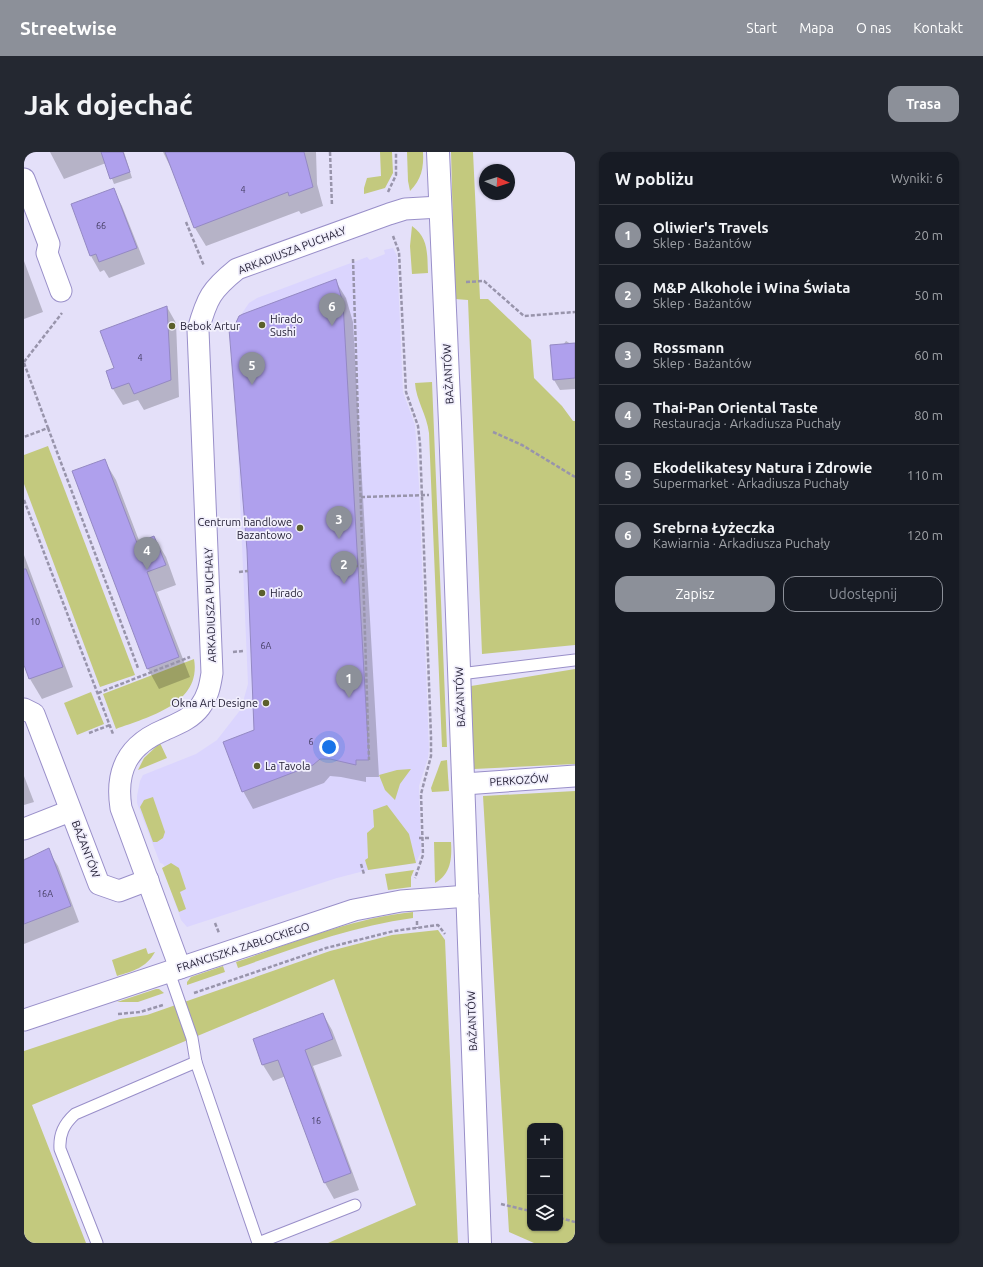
<!DOCTYPE html>
<html lang="pl">
<head>
<meta charset="utf-8">
<style>
  :root { --surface:#171b24; --page:#242831; --text:#f1f3f6; --muted:#9ea1a6; --line:#363941; --accent:#8c9099 }
  body { margin:0; font-family:Ubuntu,sans-serif; background:var(--page); color:var(--text) }
  .controls { position:absolute; right:12px; bottom:12px; display:grid; overflow:hidden; border-radius:8px; box-shadow:0 1px 3px #0004 }
  .controls button { width:36px; height:36px; display:grid; place-items:center; padding:0; border:0; border-bottom:1px solid var(--line); background:var(--surface); color:var(--text); font:20px sans-serif }
  .compass { position:absolute; left:455px; top:12px; width:36px; height:36px; border-radius:50%; background:var(--surface); box-shadow:0 1px 3px #0004; rotate:93deg }
  .you { position:absolute; left:305px; top:595px; width:14px; height:14px; margin:-10px; border:3px solid #fff; border-radius:50%; background:#1a73e8; box-shadow:0 0 0 6px #1a73e833 }
  .badge { display:grid; place-items:center; width:26px; height:26px; border-radius:50%; background:var(--accent); color:#fff; font-size:13px; font-weight:700 }
  .pin { position:absolute; translate:-50% -33px; filter:drop-shadow(0 1px 2px #0008) }
  .pin::after { content:''; position:absolute; top:21px; width:14px; height:12px; background:inherit; clip-path:polygon(0 0,100% 0,50% 100%) }
  .list { margin:0; padding:0; list-style:none }
  h2 { display:flex; justify-content:space-between; align-items:center; height:52px; margin:0; padding:0 16px; font-size:17px }
  h2 small { font-size:13px; font-weight:400; color:var(--muted) }
  .list li { display:grid; grid-template-columns:26px 1fr auto; gap:12px; align-items:center; box-sizing:border-box; height:60px; padding:0 16px; border-top:1px solid var(--line) }
  .list b { display:block; font-size:15px; white-space:nowrap }
  .list p { margin:0; font-size:13px; white-space:nowrap; color:var(--muted) }
  .list em { font-size:13px; font-style:normal; color:var(--muted) }
  .actions { display:flex; gap:8px; padding:12px 16px }
  .actions a { flex:1; padding:9px 0; border:1px solid var(--accent); border-radius:12px; text-align:center; font-size:14px; color:var(--accent) }
  .actions .main { background:var(--accent); color:#fff }
  .icon { flex:none; width:22px; height:22px; fill:none; stroke:currentColor; stroke-width:2; stroke-linecap:round; stroke-linejoin:round }
  .map { position:relative; flex:none; width:551px; height:1091px; overflow:hidden; border-radius:12px }
  header { display:flex; align-items:center; gap:24px; box-sizing:border-box; height:56px; padding:0 20px; background:var(--accent); color:#fff }
  header strong { font-size:19px }
  nav { display:flex; gap:22px; margin-inline-start:auto; font-size:14px }
  .intro { display:flex; align-items:center; justify-content:space-between; box-sizing:border-box; height:96px; padding:0 24px }
  h1 { margin:0; font-size:28px }
  .button { padding:10px 18px; border-radius:12px; background:var(--accent); color:#fff; font-size:14px; font-weight:700 }
  main { display:flex; gap:24px; padding:0 24px }
  aside { flex:1; background:var(--surface); border-radius:12px; box-shadow:0 1px 3px #0004 }
  .map>svg:first-child { display:block }
  .built { fill:#dbd5fe }
  .green { fill:#c3c97e; fill-rule:evenodd }
  .shadow { fill:#0003 }
  .building { fill:#afa0ed; stroke:#9489c3 }
  .lines { fill:none; stroke-linecap:round; stroke-linejoin:round }
  .service-casing { stroke:#998fc9; stroke-width:13 }
  .minor-casing { stroke:#998fc9; stroke-width:23 }
  .tertiary-casing { stroke:#998fc9; stroke-width:24 }
  .path { stroke:#9894ab; stroke-width:2.5; stroke-dasharray:4 2; stroke-linecap:butt }
  .service { stroke:#fff; stroke-width:11 }
  .minor { stroke:#fff; stroke-width:21 }
  .tertiary { stroke:#fff; stroke-width:22 }
  .poi-dot { fill:#5b5f2c; stroke:#f1effc; stroke-width:1.5 }
  .labels { text-anchor:middle; stroke-width:3.5; stroke-linejoin:round; paint-order:stroke }
  .number-label { font-size:9px; fill:#433c60 }
  .street-label { font-size:11px; fill:#1f1b31; stroke:#f1effc }
  .poi-label { font-size:11px; fill:#1f1b31; stroke:#f1effc; text-anchor:start }
</style>
</head>
<body>
<header>
<strong>Streetwise</strong>
<nav><a>Start</a><a>Mapa</a><a>O nas</a><a>Kontakt</a></nav>
</header>
<div class="intro"><h1>Jak dojechać</h1><a class="button">Trasa</a></div>
<main>
<div class="map">
<svg width="551" height="1091" viewBox="0 0 551 1091">
  <rect width="100%" height="100%" fill="#e4e0f9"/>
  <!-- built -->
  <path class="built" d="M369 96 373 104 379 240 391 273 395 333 405 597 404 606 395 634 397 700 392 711 344 718 313 726 163 775 157 768 145 733 146 731 141 715 139 712 136 711 113 651V644L116 629 119 623 172 602 193 588 217 557 224 532 209 186 212 170 225 151 233 146 343 105 346 108 361 102 360 98Z"/>
  <!-- green -->
  <g class="green">
    <path d="M356 0H368L369 21 361 36 340 42V36L343 26 357 24Z"/>
    <path d="M383 0H399C400 16 397 28 386 39L384 29Z"/>
    <path d="M427 0H449L456 147H464L507 188 510 226 538 254 549 269H551V493L458 502 444 148 431 147Z"/>
    <path d="M388 74C405 86 403 102 404 121L388 122 386 94Z"/>
    <path d="M408 230 423 595H418L405 281C403 263 392 248 391 231Z"/>
    <path d="M24 294 111 523 76 535 0 332V303Z"/>
    <path d="M170 507C178 552 124 565 92 577L79 542Z"/>
    <path d="M551 517V612L450 617 447 534Z"/>
    <path d="M67 540 80 572 53 583 40 551Z"/>
    <path d="M136 591 143 606 114 618 120 606Z"/>
    <path d="M423 608 425 639 408 640 407 636 417 609Z"/>
    <path d="M387 617 376 632 371 648 361 638 355 623 373 618Z"/>
    <path d="M551 639V1091H510L485 1080 459 644ZM506 974H536V1076H506Z"/>
    <path d="M129 645 141 680 139 686 133 690H129L116 655 120 648Z"/>
    <path d="M363 653 385 682 392 711 344 718 341 708 344 706 343 681 350 675 349 658Z"/>
    <path d="M410 690H427C428 706 427 722 411 731Z"/>
    <path d="M147 711 155 716 162 737 156 740 162 757 155 760 138 716Z"/>
    <path d="M390 718 387 725V735L364 738 361 722Z"/>
    <path d="M389 760V766C328 774 271 796 214 816L212 810C269 791 328 766 389 760Z"/>
    <path d="M414 778 421 788 434 1091H304L392 1053 310 827 8 953 62 1091H3L0 1082V899L96 867 123 863 306 799 368 783Z"/>
    <path d="M122 796 124 802 131 800C122 816 109 819 93 824L88 808Z"/>
    <path d="M199 814 201 820 163 833V830L167 825Z"/>
    <path d="M132 837H135L140 841 114 850H93Z"/>
  </g>
  <!-- shadow -->
  <g class="shadow">
    <path d="M26 0H100L108 26 90 32 82 11 40 27Z"/>
    <path d="M139 0H292L293 32 299 54 277 62 275 59 182 94 171 76 153 28Z"/>
    <path d="M89 38 98 54 121 112 85 126 80 118 76 120 67 104Z"/>
    <path d="M0 109 19 160 0 167Z"/>
    <path d="M311 128 322 146 329 170 355 625H342V630L317 625 306 624 300 631 229 657 219 639Z"/>
    <path d="M143 155 152 171 155 245 120 258 114 248 99 253 89 237 83 220 91 216Z"/>
    <path d="M542 189 547 192H551V237L536 238 530 228 539 193Z"/>
    <path d="M80 308 92 328 116 391 130 385 142 405 152 433 133 440 166 525 135 537 124 517 49 320Z"/>
    <path d="M0 403 49 535 18 547 6 527 0 510Z"/>
    <path d="M0 624 10 650 0 653Z"/>
    <path d="M24 698 34 714 55 770 0 792V707Z"/>
    <path d="M299 862 308 878 318 904 289 914 335 1038 310 1047 301 1031 262 924 249 929 239 913 230 888Z"/>
  </g>
  <!-- building -->
  <g class="building">
    <path d="M77 0H99L106 20 86 27Z"/>
    <path d="M141 0H280L289 35 265 44 264 40 170 76Z"/>
    <path d="M90 36 113 96 75 110 72 102 66 104 47 52Z"/>
    <path d="M312 127 319 151 345 608H332V613L306 607H296L289 613 218 640 199 590 230 578 223 398 205 177 210 175 215 164 219 162Z"/>
    <path d="M143 154 147 228 110 242 105 231 88 237 82 219 90 216 76 179Z"/>
    <path d="M551 191V226L529 228 526 193Z"/>
    <path d="M81 307 113 391 130 384 142 413 123 420 155 505 123 517 48 319Z"/>
    <path d="M0 417H2L39 515 5 527 0 513Z"/>
    <path d="M25 696 47 754 0 772V708Z"/>
    <path d="M299 861 309 887 281 898 327 1021 300 1031 254 908 238 913 229 887Z"/>
  </g>
  <g class="lines">
    <!-- service casing -->
    <g class="service-casing">
      <g id="service">
        <path d="M436 522 551 508"/>
        <path d="M145 820 168 886 172 910 234 1091 331 1053"/>
        <path d="M73 1091 36 997C35 982 40 972 51 962L172 910"/>
      </g>
    </g>
    <!-- minor casing -->
    <g class="minor-casing">
      <g id="minor">
        <path d="M0 27 25 92 23 101 37 139"/>
        <path d="M0 557 10 562 75 732 95 739 124 728"/>
        <path d="M440 632 551 624"/>
        <path d="M0 677 46 659"/>
        <path d="M156 816 97 656C91 618 104 593 140 578 153 572 167 567 176 555 184 544 186 534 188 521L174 178C183 146 187 138 213 117L365 62 381 57 416 55"/>
        <path d="M0 868 330 758 377 749 444 744"/>
      </g>
    </g>
    <!-- tertiary casing -->
    <g class="tertiary-casing">
      <path id="tertiary" d="M414 0 426 271 456 1091"/>
    </g>
    <!-- path -->
    <g class="path">
      <path d="M306 0 308 54"/>
      <path d="M364 40 372 23V0"/>
      <path d="M162 70 180 114"/>
      <path d="M369 84 375 100 382 240 394 274 396 292 407 585V604L397 642 399 703 391 726"/>
      <path d="M329 107 345 608"/>
      <path d="M442 130 460 129 500 164 551 160"/>
      <path d="M198 177H205"/>
      <path d="M0 210 38 161"/>
      <path d="M0 211 24 276 0 285"/>
      <path d="M24 276 114 516"/>
      <path d="M469 280 498 293 551 325"/>
      <path d="M337 345 405 343"/>
      <path d="M0 348 89 582"/>
      <path d="M330 414H340"/>
      <path d="M215 420 224 419"/>
      <path d="M209 500 219 499"/>
      <path d="M74 541 166 505"/>
      <path d="M65 581 86 573"/>
      <path d="M395 686H405"/>
      <path d="M337 712 340 722"/>
      <path d="M393 769V776"/>
      <path d="M191 771 195 781"/>
      <path d="M170 841 302 796 370 779 414 773 421 782"/>
      <path d="M94 862 116 860 139 853"/>
      <path d="M477 1052 506 1059"/>
      <path d="M536 1066 551 1070"/>
    </g>
    <!-- service -->
    <use href="#service" class="service"/>
    <!-- minor -->
    <use href="#minor" class="minor"/>
    <!-- tertiary -->
    <use href="#tertiary" class="tertiary"/>
  </g>
  <!-- markers -->
  <g class="poi-dot">
    <circle cx="238" cy="173" r="4"/>
    <circle cx="148" cy="174" r="4"/>
    <circle cx="276" cy="376" r="4"/>
    <circle cx="238" cy="441" r="4"/>
    <circle cx="242" cy="551" r="4"/>
    <circle cx="233" cy="614" r="4"/>
  </g>
  <g class="labels">
    <!-- number labels -->
    <g class="number-label">
      <text x="219" y="41">4</text>
      <text x="77" y="77">66</text>
      <text x="116" y="209">4</text>
      <text x="11" y="473">10</text>
      <text x="242" y="497">6A</text>
      <text x="287" y="593">6</text>
      <text x="21" y="745">16A</text>
      <text x="292" y="972">16</text>
    </g>
    <!-- street labels -->
    <g class="street-label">
      <text transform="translate(268 98) rotate(-21)" y="4">ARKADIUSZA PUCHAŁY</text>
      <text transform="translate(424 222) rotate(-93)" y="4">BAŻANTÓW</text>
      <text transform="translate(186 453) rotate(-92)" y="4">ARKADIUSZA PUCHAŁY</text>
      <text transform="translate(436 545) rotate(-92)" y="4">BAŻANTÓW</text>
      <text transform="translate(495 628) rotate(-4)" y="4">PERKOZÓW</text>
      <text transform="translate(62 697) rotate(69)" y="4">BAŻANTÓW</text>
      <text transform="translate(219 795) rotate(-18)" y="4">FRANCISZKA ZABŁOCKIEGO</text>
      <text transform="translate(448 869) rotate(-92)" y="4">BAŻANTÓW</text>
    </g>
    <!-- poi labels -->
    <g class="poi-label">
      <text x="246" y="171">Hirado<tspan x="246" dy="13">Sushi</tspan></text>
      <text x="156" y="178">Bebok Artur</text>
      <text x="268" y="374" text-anchor="end">Centrum handlowe<tspan x="268" dy="13">Bazantowo</tspan></text>
      <text x="246" y="445">Hirado</text>
      <text x="234" y="555" text-anchor="end">Okna Art Designe</text>
      <text x="241" y="618">La Tavola</text>
    </g>
  </g>
</svg>
<div class="controls">
<button>+</button>
<button>−</button>
<button><svg class="icon" aria-label="layers" viewBox="0 0 24 24"><path d="M12 4l9 5-9 5-9-5zM3 14l9 5 9-5"/></svg></button>
</div>
<svg class="compass" viewBox="-18 -18 36 36"><path d="M0-13l5 13h-10z" fill="#e53935"/><path d="M0 13l5-13h-10z" fill="#9ea1a6"/></svg>
<div class="you"></div>
<div class="pin badge" style="left:325px;top:546px">1</div>
<div class="pin badge" style="left:320px;top:432px">2</div>
<div class="pin badge" style="left:315px;top:387px">3</div>
<div class="pin badge" style="left:123px;top:418px">4</div>
<div class="pin badge" style="left:228px;top:233px">5</div>
<div class="pin badge" style="left:308px;top:174px">6</div>
</div>
<aside>
<h2>W pobliżu<small>Wyniki: 6</small></h2>
<ul class="list">
<li><span class="badge">1</span><div><b>Oliwier's Travels</b><p>Sklep · Bażantów</p></div><em>20 m</em></li>
<li><span class="badge">2</span><div><b>M&amp;P Alkohole i Wina Świata</b><p>Sklep · Bażantów</p></div><em>50 m</em></li>
<li><span class="badge">3</span><div><b>Rossmann</b><p>Sklep · Bażantów</p></div><em>60 m</em></li>
<li><span class="badge">4</span><div><b>Thai-Pan Oriental Taste</b><p>Restauracja · Arkadiusza Puchały</p></div><em>80 m</em></li>
<li><span class="badge">5</span><div><b>Ekodelikatesy Natura i Zdrowie</b><p>Supermarket · Arkadiusza Puchały</p></div><em>110 m</em></li>
<li><span class="badge">6</span><div><b>Srebrna Łyżeczka</b><p>Kawiarnia · Arkadiusza Puchały</p></div><em>120 m</em></li>
</ul>
<div class="actions"><a class="main">Zapisz</a><a>Udostępnij</a></div>
</aside>
</main>
</body>
</html>
